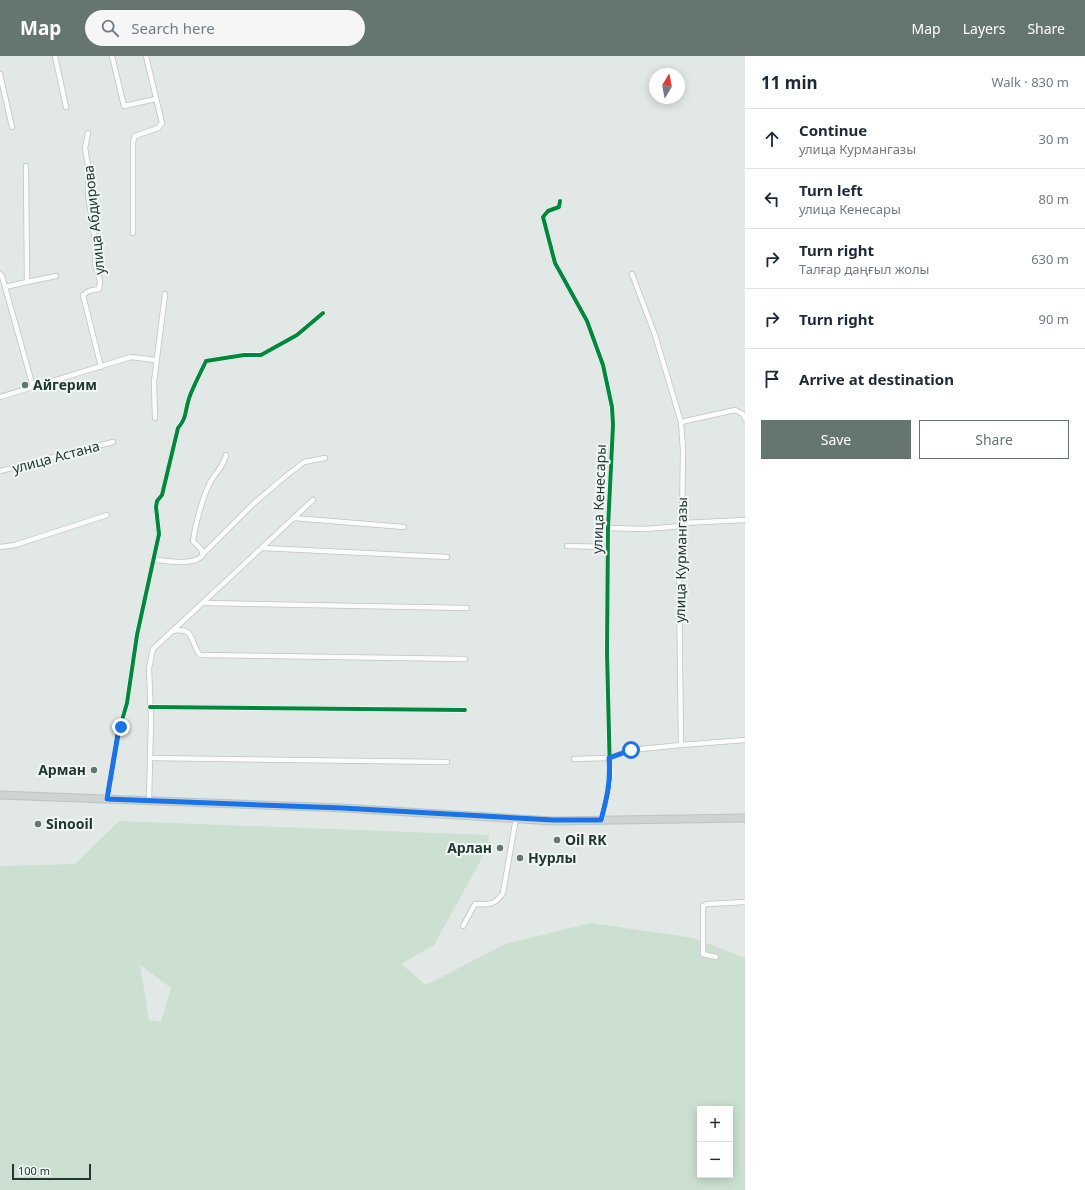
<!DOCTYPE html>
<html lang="en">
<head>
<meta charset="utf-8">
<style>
  :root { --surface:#fff; --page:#f6f6f7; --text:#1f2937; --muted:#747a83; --line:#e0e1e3; --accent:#657671 }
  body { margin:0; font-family:"Noto Sans",sans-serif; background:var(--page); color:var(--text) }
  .controls { position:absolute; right:12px; bottom:12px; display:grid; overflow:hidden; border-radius:0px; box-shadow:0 2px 10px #0003 }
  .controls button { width:36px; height:36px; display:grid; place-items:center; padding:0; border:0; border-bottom:1px solid var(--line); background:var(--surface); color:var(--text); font:20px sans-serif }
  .compass { position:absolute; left:649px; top:12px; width:36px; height:36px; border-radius:50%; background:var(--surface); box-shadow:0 2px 10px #0003; rotate:10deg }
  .scale { position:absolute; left:12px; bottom:10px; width:79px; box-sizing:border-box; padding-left:4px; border:2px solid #223832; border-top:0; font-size:11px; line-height:14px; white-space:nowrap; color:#223832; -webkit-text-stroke:3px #f0f6f3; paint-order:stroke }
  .stop { position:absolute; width:12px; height:12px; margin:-9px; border:3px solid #1a73e8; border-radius:50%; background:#fff }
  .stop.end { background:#1a73e8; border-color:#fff; box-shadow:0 1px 4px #0008 }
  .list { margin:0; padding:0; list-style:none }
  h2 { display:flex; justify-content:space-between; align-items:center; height:52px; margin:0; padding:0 16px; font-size:17px }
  h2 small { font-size:13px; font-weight:400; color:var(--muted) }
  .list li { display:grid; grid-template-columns:26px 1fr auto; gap:12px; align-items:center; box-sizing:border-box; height:60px; padding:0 16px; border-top:1px solid var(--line) }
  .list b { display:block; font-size:15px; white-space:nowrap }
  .list p { margin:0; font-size:13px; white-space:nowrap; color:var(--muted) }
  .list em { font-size:13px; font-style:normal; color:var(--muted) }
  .actions { display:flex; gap:8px; padding:12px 16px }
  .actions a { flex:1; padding:9px 0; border:1px solid var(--accent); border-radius:0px; text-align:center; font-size:14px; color:var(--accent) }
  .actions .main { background:var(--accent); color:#fff }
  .icon { flex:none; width:22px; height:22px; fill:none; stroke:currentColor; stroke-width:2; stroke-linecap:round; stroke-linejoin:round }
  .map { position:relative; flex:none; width:745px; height:1134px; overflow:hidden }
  header { display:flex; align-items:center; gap:24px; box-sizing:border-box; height:56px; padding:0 20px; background:var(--accent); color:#fff }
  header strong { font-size:19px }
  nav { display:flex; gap:22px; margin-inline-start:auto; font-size:14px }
  .search { width:280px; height:36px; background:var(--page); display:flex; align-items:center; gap:10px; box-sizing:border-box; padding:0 14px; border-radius:22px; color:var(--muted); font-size:15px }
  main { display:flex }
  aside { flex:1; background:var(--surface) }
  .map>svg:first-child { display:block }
  .green { fill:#cce0d2; fill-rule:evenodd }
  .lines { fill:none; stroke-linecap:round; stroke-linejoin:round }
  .street-casing { stroke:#bfc4c2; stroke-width:6 }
  .primary-casing { stroke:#bcc4c1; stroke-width:9 }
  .street { stroke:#fbfcfb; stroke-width:4.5 }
  .primary { stroke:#cdd4d1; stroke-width:7 }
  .cycleway-casing { stroke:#f0f6f3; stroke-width:6 }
  .cycleway { stroke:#00873e; stroke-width:4 }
  .route { stroke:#1a73e8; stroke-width:5 }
  .poi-dot { fill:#657671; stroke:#f0f6f3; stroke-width:1.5 }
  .labels { text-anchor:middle; stroke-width:4; stroke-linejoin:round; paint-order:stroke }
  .street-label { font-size:14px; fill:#223832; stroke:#f0f6f3 }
  .poi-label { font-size:14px; font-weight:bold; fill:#223832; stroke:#f0f6f3; text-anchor:start }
</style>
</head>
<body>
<header>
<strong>Map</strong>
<div class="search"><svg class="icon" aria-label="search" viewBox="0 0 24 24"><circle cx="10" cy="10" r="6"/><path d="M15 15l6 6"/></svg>Search here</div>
<nav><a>Map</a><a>Layers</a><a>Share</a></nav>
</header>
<main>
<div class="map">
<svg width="745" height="1134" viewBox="0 0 745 1134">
  <rect width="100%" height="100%" fill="#e2e8e5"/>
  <!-- green -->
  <path class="green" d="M119 765 489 779 488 791 434 889 401 908 426 929 505 888 591 867 694 882 745 902V1134H0V810L75 808ZM140 909 171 932 161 966 149 964ZM700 1053H730V1119H700Z"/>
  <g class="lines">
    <!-- street casing -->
    <g class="street-casing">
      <g id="street">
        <path d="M55 0 66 51"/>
        <path d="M112 0 124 50 156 43"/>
        <path d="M0 18 12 71"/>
        <path d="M88 77 85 92 88 110V138L96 191 95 208 100 225 99 233 89 235 83 239 101 311"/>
        <path d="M560 145 559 151 548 155 543 161 555 207 587 265 603 309 612 351 613 369 608 472 607 596 610 719 608 735 601 764"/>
        <path d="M133 177V86L135 80 158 72 162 67 146 0"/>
        <path d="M0 218 2 220 33 331"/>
        <path d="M27 226 56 220"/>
        <path d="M5 231 27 226 26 110"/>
        <path d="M0 341 131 301 156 304"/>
        <path d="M155 362 154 326 165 238"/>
        <path d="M681 366 735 354 743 358 745 363"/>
        <path d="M0 415 113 386"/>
        <path d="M294 462 404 471"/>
        <path d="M682 467 745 464"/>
        <path d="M608 472 645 473 682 470"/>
        <path d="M567 490 608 491"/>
        <path d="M0 491 15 489 107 459"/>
        <path d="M262 492 447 501"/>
        <path d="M203 498 253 448 286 420 304 406 325 402"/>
        <path d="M153 504C167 504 193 511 203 499L201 493 193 485C195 470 202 444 208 431 213 418 223 413 226 399"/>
        <path d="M204 547 467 552"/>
        <path d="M172 575C196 571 189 585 200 599L465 603"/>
        <path d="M150 651 465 654"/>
        <path d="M681 689 745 684"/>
        <path d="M150 702 447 706"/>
        <path d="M574 703 609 702 631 694 681 689 679 524 682 467 683 394 681 366 655 279 632 218"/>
        <path d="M107 743 118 678 127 647 137 579 159 478 156 451 157 445 162 439 178 372C186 363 185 357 188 346 190 336 201 316 206 305L244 299H261L297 279 323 257"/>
        <path d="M149 745 151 663 149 612 153 593 313 444"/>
        <path d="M463 870 475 848C489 849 495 849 503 837L516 762"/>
        <path d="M716 901 703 898V850L707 848 745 846"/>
      </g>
    </g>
    <!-- primary casing -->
    <g class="primary-casing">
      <path id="primary" d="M0 739 342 752 553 765 745 762"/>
    </g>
    <!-- street -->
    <use href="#street" class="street"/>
    <!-- primary -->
    <use href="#primary" class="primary"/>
    <!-- cycleway casing -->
    <g class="cycleway-casing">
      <g id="cycleway">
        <path d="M560 145 559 151 548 155 543 161 555 207 587 265 603 309 612 351 613 369 608 472 607 596 610 719 608 735 601 764"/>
        <path d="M150 651 465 654"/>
        <path d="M107 743 118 678 127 647 137 579 159 478 156 451 157 445 162 439 178 372C186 363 185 357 188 346 190 336 201 316 206 305L244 299H261L297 279 323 257"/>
      </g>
    </g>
    <!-- cycleway -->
    <use href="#cycleway" class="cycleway"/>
  </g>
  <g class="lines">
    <!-- route -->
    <path class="route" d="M121 671 118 678 107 743 342 752 553 764H601C607 742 611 724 609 702L631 694"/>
  </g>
  <!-- markers -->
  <g class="poi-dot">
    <circle cx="25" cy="329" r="4"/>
    <circle cx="94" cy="714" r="4"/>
    <circle cx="38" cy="768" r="4"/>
    <circle cx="557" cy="784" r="4"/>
    <circle cx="500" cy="792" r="4"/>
    <circle cx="520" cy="802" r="4"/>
  </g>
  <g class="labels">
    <!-- street labels -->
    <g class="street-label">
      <text transform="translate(94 164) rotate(-96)" y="5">улица Абдирова</text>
      <text transform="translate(56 401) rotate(-15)" y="5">улица Астана</text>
      <text transform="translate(599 443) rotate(-88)" y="5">улица Кенесары</text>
      <text transform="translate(681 504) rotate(-89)" y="5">улица Курмангазы</text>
    </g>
    <!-- poi labels -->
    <g class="poi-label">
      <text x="33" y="334">Айгерим</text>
      <text x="86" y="719" text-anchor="end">Арман</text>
      <text x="46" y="773">Sinooil</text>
      <text x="565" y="789">Oil RK</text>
      <text x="492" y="797" text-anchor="end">Арлан</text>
      <text x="528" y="807">Нурлы</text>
    </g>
  </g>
</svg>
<div class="controls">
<button>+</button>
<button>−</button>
</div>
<svg class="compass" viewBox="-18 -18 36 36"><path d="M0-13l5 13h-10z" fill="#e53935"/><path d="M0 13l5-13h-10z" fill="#747a83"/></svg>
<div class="scale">100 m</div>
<div class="stop" style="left:631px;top:694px"></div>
<div class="stop end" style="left:121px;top:671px"></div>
</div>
<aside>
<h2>11 min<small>Walk · 830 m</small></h2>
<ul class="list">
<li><svg class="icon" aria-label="ahead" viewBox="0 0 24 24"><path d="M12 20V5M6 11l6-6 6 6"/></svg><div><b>Continue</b><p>улица Курмангазы</p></div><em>30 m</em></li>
<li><svg class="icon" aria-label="left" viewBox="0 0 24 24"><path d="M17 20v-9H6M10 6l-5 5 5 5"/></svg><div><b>Turn left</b><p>улица Кенесары</p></div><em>80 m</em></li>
<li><svg class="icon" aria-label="right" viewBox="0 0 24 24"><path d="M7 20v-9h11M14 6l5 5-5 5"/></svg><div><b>Turn right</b><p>Талғар даңғыл жолы</p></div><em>630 m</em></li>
<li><svg class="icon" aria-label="right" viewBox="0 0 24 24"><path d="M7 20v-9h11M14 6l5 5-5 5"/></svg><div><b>Turn right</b></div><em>90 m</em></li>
<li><svg class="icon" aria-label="arrive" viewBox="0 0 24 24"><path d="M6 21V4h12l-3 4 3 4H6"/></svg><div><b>Arrive at destination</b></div></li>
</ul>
<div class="actions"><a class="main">Save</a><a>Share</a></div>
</aside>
</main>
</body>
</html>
